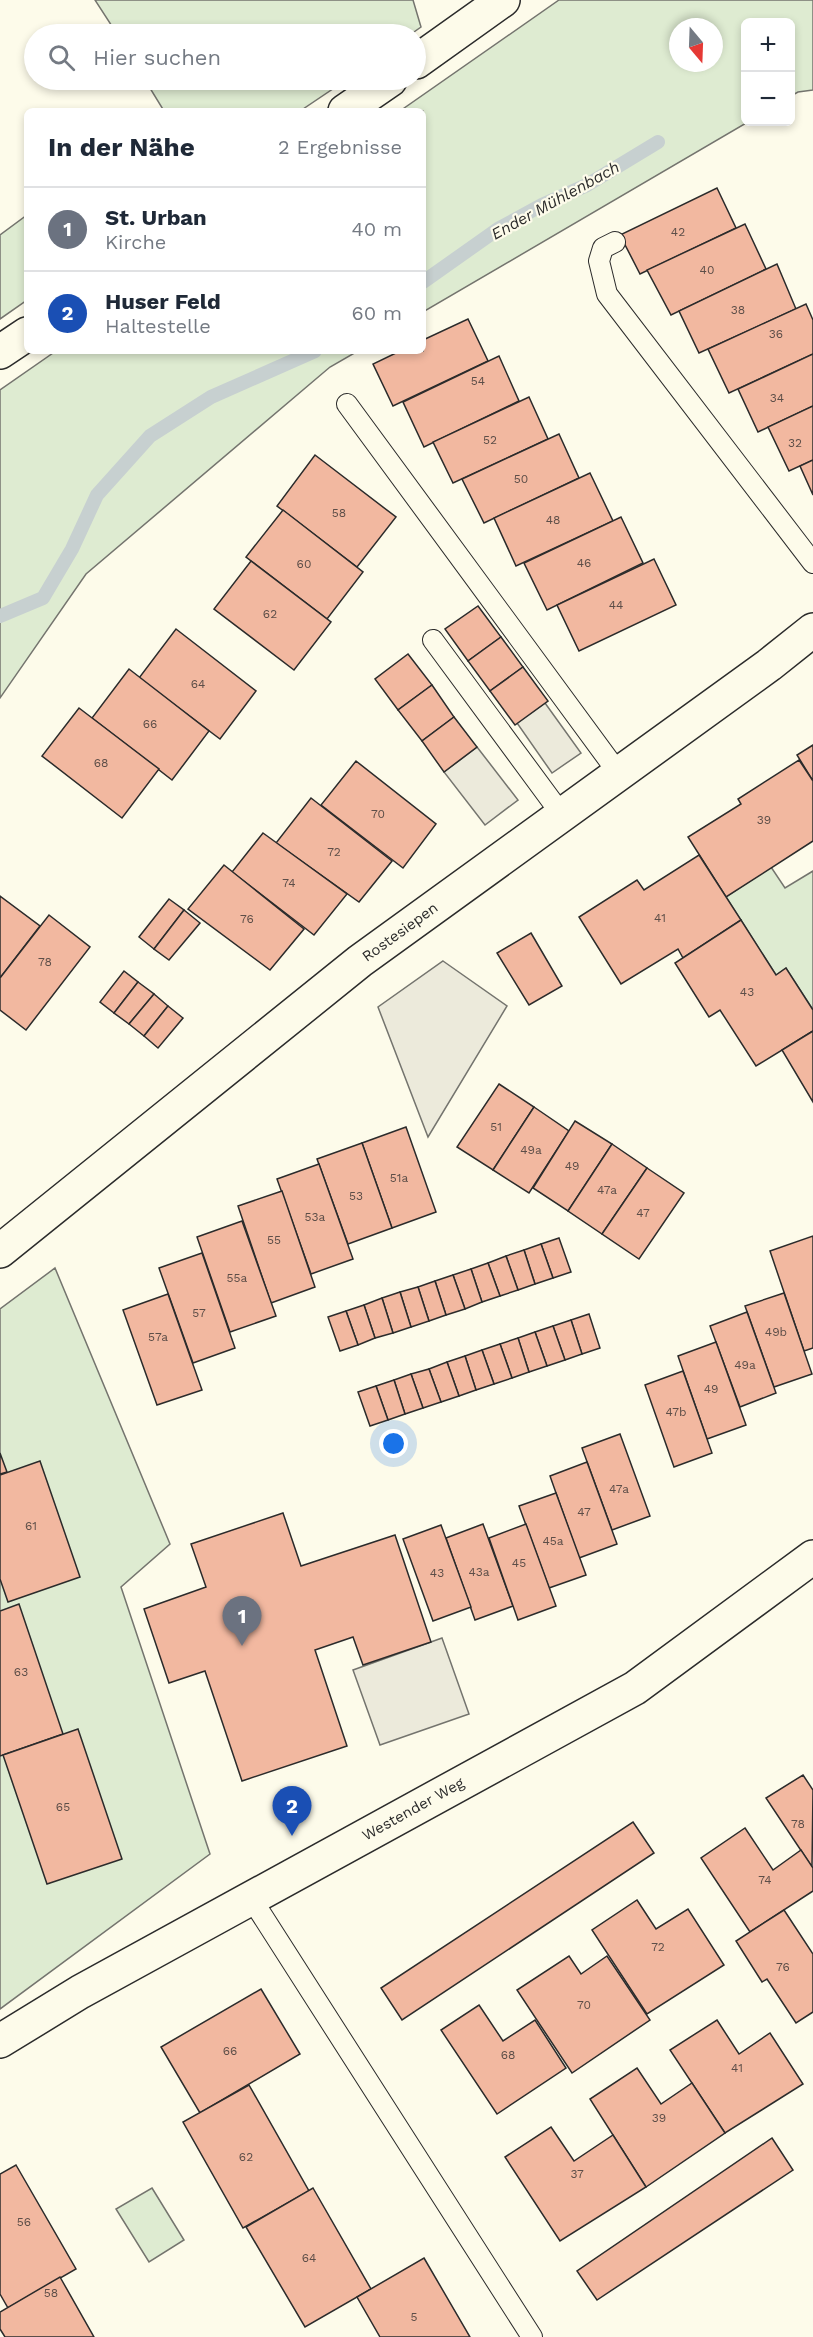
<!DOCTYPE html>
<html lang="de">
<head>
<meta charset="utf-8">
<style>
  :root { --surface:#fff; --page:#f6f6f7; --text:#1f2937; --muted:#747a83; --line:#e0e1e3; --accent:#c62828 }
  body { margin:0; font-family:"Work Sans",sans-serif; background:var(--page); color:var(--text) }
  .controls { position:absolute; right:18px; top:18px; display:grid; overflow:hidden; border-radius:9px; box-shadow:0 3px 9px #0003 }
  .controls button { width:54px; height:54px; display:grid; place-items:center; padding:0; border:0; border-bottom:2px solid var(--line); background:var(--surface); color:var(--text); font:30px sans-serif }
  .compass { position:absolute; left:669px; top:18px; width:54px; height:54px; border-radius:50%; background:var(--surface); box-shadow:0 3px 9px #0003; rotate:161deg }
  .you { position:absolute; left:394px; top:1444px; width:21px; height:21px; margin:-15px; border:4px solid #fff; border-radius:50%; background:#1a73e8; box-shadow:0 0 0 9px #1a73e833 }
  .badge { display:grid; place-items:center; width:39px; height:39px; border-radius:50%; background:var(--accent); color:#fff; font-size:20px; font-weight:700 }
  .pin { position:absolute; translate:-50% -50px; filter:drop-shadow(0 2px 3px #0008) }
  .pin::after { content:''; position:absolute; top:32px; width:21px; height:18px; background:inherit; clip-path:polygon(0 0,100% 0,50% 100%) }
  .list { margin:0; padding:0; list-style:none }
  h2 { display:flex; justify-content:space-between; align-items:center; height:78px; margin:0; padding:0 24px; font-size:26px }
  h2 small { font-size:20px; font-weight:400; color:var(--muted) }
  .list li { display:grid; grid-template-columns:39px 1fr auto; gap:18px; align-items:center; box-sizing:border-box; height:84px; padding:0 24px; border-top:2px solid var(--line) }
  .list b { display:block; font-size:22px; white-space:nowrap }
  .list p { margin:0; font-size:20px; white-space:nowrap; color:var(--muted) }
  .list em { font-size:20px; font-style:normal; color:var(--muted) }
  .icon { flex:none; width:33px; height:33px; fill:none; stroke:currentColor; stroke-width:2; stroke-linecap:round; stroke-linejoin:round }
  .map { position:relative; flex:none; width:813px; height:2337px; overflow:hidden }
  .search { position:absolute; background:var(--surface); box-shadow:0 3px 9px #0003; left:24px; top:24px; width:402px; height:66px; display:flex; align-items:center; gap:15px; box-sizing:border-box; padding:0 21px; border-radius:33px; color:var(--muted); font-size:22px }
  .panel { position:absolute; background:var(--surface); box-shadow:0 3px 9px #0003; left:24px; top:108px; width:402px; height:246px; border-radius:9px }
  .map>svg:first-child { display:block }
  .green { fill:#deebd1; stroke:#74746e; stroke-width:1.5; fill-rule:evenodd }
  .parking { fill:#eceadb; stroke:#74746e; stroke-width:1.5 }
  .lines { fill:none; stroke-linecap:round; stroke-linejoin:round }
  .stream { stroke:#c7d0d0; stroke-width:14 }
  .building { fill:#f2b8a0; stroke:#2b2b2b; stroke-width:1.5 }
  .service-casing { stroke:#2b2b2b; stroke-width:22 }
  .minor-casing { stroke:#2b2b2b; stroke-width:36 }
  .secondary-casing { stroke:#2b2b2b; stroke-width:36 }
  .service { stroke:#fdfbea; stroke-width:20 }
  .minor { stroke:#fdfbea; stroke-width:33 }
  .secondary { stroke:#fdfbea; stroke-width:33 }
  .labels { text-anchor:middle; stroke-width:4.5; stroke-linejoin:round; paint-order:stroke }
  .number-label { font-size:12px; fill:#5d4e48 }
  .street-label { font-size:15px; fill:#2b2b2b; stroke:#fdfbea }
  .water-label { font-size:16px; font-style:italic; fill:#2b2b2b; stroke:#fdfbea }
</style>
</head>
<body>
<div class="map">
<svg width="813" height="2337" viewBox="0 0 813 2337">
  <rect width="100%" height="100%" fill="#fdfbea"/>
  <!-- green -->
  <g class="green">
    <path d="M95 0H413L421 27 411 34H117Z"/>
    <path d="M559 0H813V90L798 92 791 96 790 22H746V122H748L423 312V111H400ZM678 27H714V63H678Z"/>
    <path d="M145 80H346L300 111H164Z"/>
    <path d="M27 215V300L0 319V235Z"/>
    <path d="M56 351H358L330 367 86 574 0 698V390Z"/>
    <path d="M771 867 785 888 813 871V1010L786 968 776 975 726 897Z"/>
    <path d="M55 1268 170 1544 121 1587 210 1854 0 2009V1309Z"/>
    <path d="M152 2188 184 2240 149 2262 116 2209Z"/>
  </g>
  <!-- parking -->
  <g class="parking">
    <path d="M545 703 581 753 552 773 517 723Z"/>
    <path d="M477 747 518 800 485 825 444 772Z"/>
    <path d="M443 961 507 1006 428 1137 378 1007Z"/>
    <path d="M442 1638 469 1714 380 1745 353 1670Z"/>
  </g>
  <g class="lines">
    <!-- stream -->
    <g class="stream">
      <path d="M423 282 498 229 542 205 587 185 658 142"/>
      <path d="M0 616 43 598 72 549 97 495 150 436 211 397 315 351"/>
    </g>
  </g>
  <!-- building -->
  <g class="building">
    <path d="M717 188 736 228 640 274 620 235Z"/>
    <path d="M745 224 766 269 671 315 647 270Z"/>
    <path d="M777 264 796 309 699 353 679 311Z"/>
    <path d="M806 304 813 320V354L729 393 708 349Z"/>
    <path d="M468 319 488 361 393 406 373 364 400 351H423V340Z"/>
    <path d="M813 354V406L758 432 738 389Z"/>
    <path d="M499 356 519 401 424 447 403 402Z"/>
    <path d="M529 397 548 439 453 483 433 442Z"/>
    <path d="M813 406V460L789 471 768 427Z"/>
    <path d="M559 434 579 478 484 523 462 479Z"/>
    <path d="M315 455 396 517 357 567 277 506Z"/>
    <path d="M813 460V495L800 466Z"/>
    <path d="M590 473 613 521 516 566 494 518Z"/>
    <path d="M283 510 363 572 327 619 246 557Z"/>
    <path d="M621 517 643 563 547 610 524 563Z"/>
    <path d="M654 559 676 605 579 651 557 605Z"/>
    <path d="M251 561 331 622 294 670 214 609Z"/>
    <path d="M478 606 501 637 468 661 445 629Z"/>
    <path d="M176 629 256 691 220 739 139 678Z"/>
    <path d="M501 637 523 667 490 691 468 661Z"/>
    <path d="M408 654 432 685 398 710 375 679Z"/>
    <path d="M523 667 548 701 515 725 490 691Z"/>
    <path d="M129 669 209 731 172 780 92 718Z"/>
    <path d="M432 685 454 717 422 741 398 710Z"/>
    <path d="M79 708 159 769 122 818 42 756Z"/>
    <path d="M454 717 477 747 444 772 422 741Z"/>
    <path d="M813 745V781L797 755Z"/>
    <path d="M799 760 813 781V841L726 897 688 837 741 804 738 799Z"/>
    <path d="M356 761 436 824 403 868 321 805Z"/>
    <path d="M311 798 392 861 359 902 276 843Z"/>
    <path d="M263 833 347 894 314 935 232 872Z"/>
    <path d="M699 855 741 920 683 958 678 949 621 984 579 917 637 880 644 890Z"/>
    <path d="M224 865 304 929 270 970 188 909Z"/>
    <path d="M0 896 40 926 0 978Z"/>
    <path d="M169 899 184 910 154 949 139 937Z"/>
    <path d="M184 910 200 923 169 960 154 949Z"/>
    <path d="M49 915 90 947 26 1030 0 1010V978Z"/>
    <path d="M741 920 776 975 786 968 813 1010V1031L756 1066 720 1010 709 1017 675 963Z"/>
    <path d="M531 933 562 986 529 1005 497 953Z"/>
    <path d="M124 971 138 982 114 1013 100 1002Z"/>
    <path d="M138 982 154 994 129 1024 114 1013Z"/>
    <path d="M154 994 168 1006 144 1036 129 1024Z"/>
    <path d="M168 1006 183 1018 158 1048 144 1036Z"/>
    <path d="M813 1031V1102L782 1050Z"/>
    <path d="M499 1084 534 1107 493 1170 457 1147Z"/>
    <path d="M534 1107 569 1131 529 1193 493 1170Z"/>
    <path d="M575 1121 612 1144 568 1211 533 1188Z"/>
    <path d="M406 1127 436 1212 392 1228 362 1143Z"/>
    <path d="M362 1143 392 1228 348 1244 317 1159Z"/>
    <path d="M612 1144 647 1168 602 1234 568 1211Z"/>
    <path d="M319 1164 353 1259 311 1274 277 1179Z"/>
    <path d="M647 1168 684 1193 639 1259 602 1234Z"/>
    <path d="M282 1191 315 1287 271 1303 238 1206Z"/>
    <path d="M242 1221 276 1316 230 1332 197 1237Z"/>
    <path d="M813 1236V1348L804 1351 770 1251Z"/>
    <path d="M559 1238 571 1272 553 1278 541 1244Z"/>
    <path d="M541 1244 553 1278 535 1284 524 1250Z"/>
    <path d="M524 1250 535 1284 518 1290 506 1256Z"/>
    <path d="M202 1253 235 1348 193 1363 159 1268Z"/>
    <path d="M506 1256 518 1290 500 1296 488 1263Z"/>
    <path d="M488 1263 500 1296 482 1302 471 1269Z"/>
    <path d="M471 1269 482 1302 465 1309 453 1275Z"/>
    <path d="M453 1275 465 1309 446 1315 435 1281Z"/>
    <path d="M435 1281 446 1315 429 1321 418 1287Z"/>
    <path d="M418 1287 429 1321 411 1327 400 1292Z"/>
    <path d="M400 1292 411 1327 393 1333 382 1298Z"/>
    <path d="M784 1293 812 1374 774 1387 745 1306Z"/>
    <path d="M168 1294 202 1390 157 1405 123 1310Z"/>
    <path d="M382 1298 393 1333 375 1338 364 1305Z"/>
    <path d="M364 1305 375 1338 358 1345 346 1311Z"/>
    <path d="M346 1311 358 1345 340 1351 328 1317Z"/>
    <path d="M747 1312 776 1393 740 1407 710 1326Z"/>
    <path d="M589 1314 600 1348 582 1354 571 1320Z"/>
    <path d="M571 1320 582 1354 565 1360 553 1326Z"/>
    <path d="M553 1326 565 1360 547 1366 535 1332Z"/>
    <path d="M535 1332 547 1366 529 1372 518 1338Z"/>
    <path d="M518 1338 529 1372 512 1378 500 1344Z"/>
    <path d="M716 1342 746 1425 707 1439 678 1356Z"/>
    <path d="M500 1344 512 1378 494 1384 482 1350Z"/>
    <path d="M482 1350 494 1384 476 1390 465 1356Z"/>
    <path d="M465 1356 476 1390 459 1396 447 1362Z"/>
    <path d="M447 1362 459 1396 441 1402 429 1369Z"/>
    <path d="M429 1369 441 1402 423 1408 411 1374Z"/>
    <path d="M683 1371 712 1453 674 1467 645 1385Z"/>
    <path d="M411 1374 423 1408 405 1414 394 1380Z"/>
    <path d="M394 1380 405 1414 388 1420 376 1386Z"/>
    <path d="M376 1386 388 1420 370 1426 358 1392Z"/>
    <path d="M620 1434 650 1516 612 1530 582 1448Z"/>
    <path d="M0 1453 7 1472 0 1474Z"/>
    <path d="M40 1461 80 1577 8 1602 0 1579V1475Z"/>
    <path d="M587 1462 617 1544 579 1558 550 1476Z"/>
    <path d="M556 1493 586 1575 549 1588 519 1506Z"/>
    <path d="M283 1513 301 1566 395 1535 431 1642 363 1665 353 1637 315 1650 347 1746 242 1781 205 1671 169 1683 144 1609 206 1587 191 1544Z"/>
    <path d="M483 1524 513 1606 475 1620 446 1538Z"/>
    <path d="M526 1524 556 1606 518 1620 489 1538Z"/>
    <path d="M441 1525 471 1607 433 1621 403 1539Z"/>
    <path d="M19 1604 63 1734 0 1756V1611Z"/>
    <path d="M78 1729 122 1859 47 1884 3 1755Z"/>
    <path d="M803 1775 813 1790 812 1867 766 1798Z"/>
    <path d="M633 1822 654 1853 402 2020 381 1988Z"/>
    <path d="M745 1828 773 1870 801 1850 813 1868V1891L750 1932 701 1858Z"/>
    <path d="M637 1900 656 1929 688 1909 724 1965 647 2014 592 1930Z"/>
    <path d="M784 1910 813 1954V2012L796 2023 767 1979 762 1982 736 1941Z"/>
    <path d="M569 1956 581 1974 607 1956 650 2020 572 2073 517 1990Z"/>
    <path d="M261 1989 300 2054 200 2113 161 2047Z"/>
    <path d="M479 2005 503 2041 535 2020 566 2068 497 2114 441 2030Z"/>
    <path d="M717 2020 739 2054 770 2033 803 2084 725 2133 670 2050Z"/>
    <path d="M637 2068 661 2104 692 2083 725 2133 646 2187 590 2099Z"/>
    <path d="M249 2085 309 2191 243 2228 183 2122Z"/>
    <path d="M551 2127 574 2161 613 2135 646 2187 560 2241 505 2157Z"/>
    <path d="M772 2138 793 2170 597 2300 577 2271Z"/>
    <path d="M16 2165 76 2269 8 2308 0 2294V2174Z"/>
    <path d="M313 2188 371 2289 305 2327 246 2227Z"/>
    <path d="M424 2258 470 2337H380L357 2297Z"/>
    <path d="M60 2277 94 2337H5L0 2329V2312Z"/>
  </g>
  <g class="lines">
    <!-- service casing -->
    <g class="service-casing">
      <g id="service">
        <path d="M615 242 603 248 599 261 607 294 813 563"/>
        <path d="M347 404 619 774"/>
        <path d="M433 640 562 815"/>
        <path d="M251 1898 532 2337"/>
      </g>
    </g>
    <!-- minor casing -->
    <g class="minor-casing">
      <g id="minor">
        <path d="M0 1251 360 961 769 665 813 630"/>
        <path d="M0 2041 80 1992 635 1688 813 1557"/>
      </g>
    </g>
    <!-- secondary casing -->
    <g class="secondary-casing">
      <g id="secondary">
        <path d="M416 62 503 0"/>
        <path d="M345 111 390 80"/>
        <path d="M0 352 27 334"/>
      </g>
    </g>
    <!-- service -->
    <use href="#service" class="service"/>
    <!-- minor -->
    <use href="#minor" class="minor"/>
    <!-- secondary -->
    <use href="#secondary" class="secondary"/>
  </g>
  <g class="labels">
    <!-- number labels -->
    <g class="number-label">
      <text x="678" y="236">42</text>
      <text x="707" y="274">40</text>
      <text x="738" y="314">38</text>
      <text x="776" y="338">36</text>
      <text x="478" y="385">54</text>
      <text x="777" y="402">34</text>
      <text x="490" y="444">52</text>
      <text x="795" y="447">32</text>
      <text x="521" y="483">50</text>
      <text x="339" y="517">58</text>
      <text x="553" y="524">48</text>
      <text x="584" y="567">46</text>
      <text x="304" y="568">60</text>
      <text x="616" y="609">44</text>
      <text x="270" y="618">62</text>
      <text x="198" y="688">64</text>
      <text x="150" y="728">66</text>
      <text x="101" y="767">68</text>
      <text x="378" y="818">70</text>
      <text x="764" y="824">39</text>
      <text x="334" y="856">72</text>
      <text x="289" y="887">74</text>
      <text x="660" y="922">41</text>
      <text x="247" y="923">76</text>
      <text x="45" y="966">78</text>
      <text x="747" y="996">43</text>
      <text x="496" y="1131">51</text>
      <text x="531" y="1154">49a</text>
      <text x="572" y="1170">49</text>
      <text x="399" y="1182">51a</text>
      <text x="607" y="1194">47a</text>
      <text x="356" y="1200">53</text>
      <text x="643" y="1217">47</text>
      <text x="315" y="1221">53a</text>
      <text x="274" y="1244">55</text>
      <text x="237" y="1282">55a</text>
      <text x="199" y="1317">57</text>
      <text x="776" y="1336">49b</text>
      <text x="158" y="1341">57a</text>
      <text x="745" y="1369">49a</text>
      <text x="711" y="1393">49</text>
      <text x="676" y="1416">47b</text>
      <text x="619" y="1493">47a</text>
      <text x="584" y="1516">47</text>
      <text x="31" y="1530">61</text>
      <text x="553" y="1545">45a</text>
      <text x="519" y="1567">45</text>
      <text x="479" y="1576">43a</text>
      <text x="437" y="1577">43</text>
      <text x="21" y="1676">63</text>
      <text x="63" y="1811">65</text>
      <text x="798" y="1828">78</text>
      <text x="765" y="1884">74</text>
      <text x="658" y="1951">72</text>
      <text x="783" y="1971">76</text>
      <text x="584" y="2009">70</text>
      <text x="230" y="2055">66</text>
      <text x="508" y="2059">68</text>
      <text x="737" y="2072">41</text>
      <text x="659" y="2122">39</text>
      <text x="246" y="2161">62</text>
      <text x="577" y="2178">37</text>
      <text x="24" y="2226">56</text>
      <text x="309" y="2262">64</text>
      <text x="51" y="2297">58</text>
      <text x="414" y="2321">5</text>
    </g>
    <!-- street labels -->
    <g class="street-label">
      <text transform="translate(400 932) rotate(-36)" y="5">Rostesiepen</text>
      <text transform="translate(413 1809) rotate(-29)" y="5">Westender Weg</text>
    </g>
    <!-- water labels -->
    <g class="water-label">
      <text transform="translate(555 200) rotate(-29)" y="6">Ender Mühlenbach</text>
    </g>
  </g>
</svg>
<div class="controls">
<button>+</button>
<button>−</button>
</div>
<svg class="compass" viewBox="-18 -18 36 36"><path d="M0-13l5 13h-10z" fill="#e53935"/><path d="M0 13l5-13h-10z" fill="#747a83"/></svg>
<div class="you"></div>
<div class="pin badge" style="left:242px;top:1646px;background:#6b7280">1</div>
<div class="pin badge" style="left:292px;top:1836px;background:#1a4fb4">2</div>
<div class="search"><svg class="icon" aria-label="search" viewBox="0 0 24 24"><circle cx="10" cy="10" r="6"/><path d="M15 15l6 6"/></svg>Hier suchen</div>
<section class="panel">
<h2>In der Nähe<small>2 Ergebnisse</small></h2>
<ul class="list">
<li><span class="badge" style="background:#6b7280">1</span><div><b>St. Urban</b><p>Kirche</p></div><em>40 m</em></li>
<li><span class="badge" style="background:#1a4fb4">2</span><div><b>Huser Feld</b><p>Haltestelle</p></div><em>60 m</em></li>
</ul>
</section>
</div>
</body>
</html>
